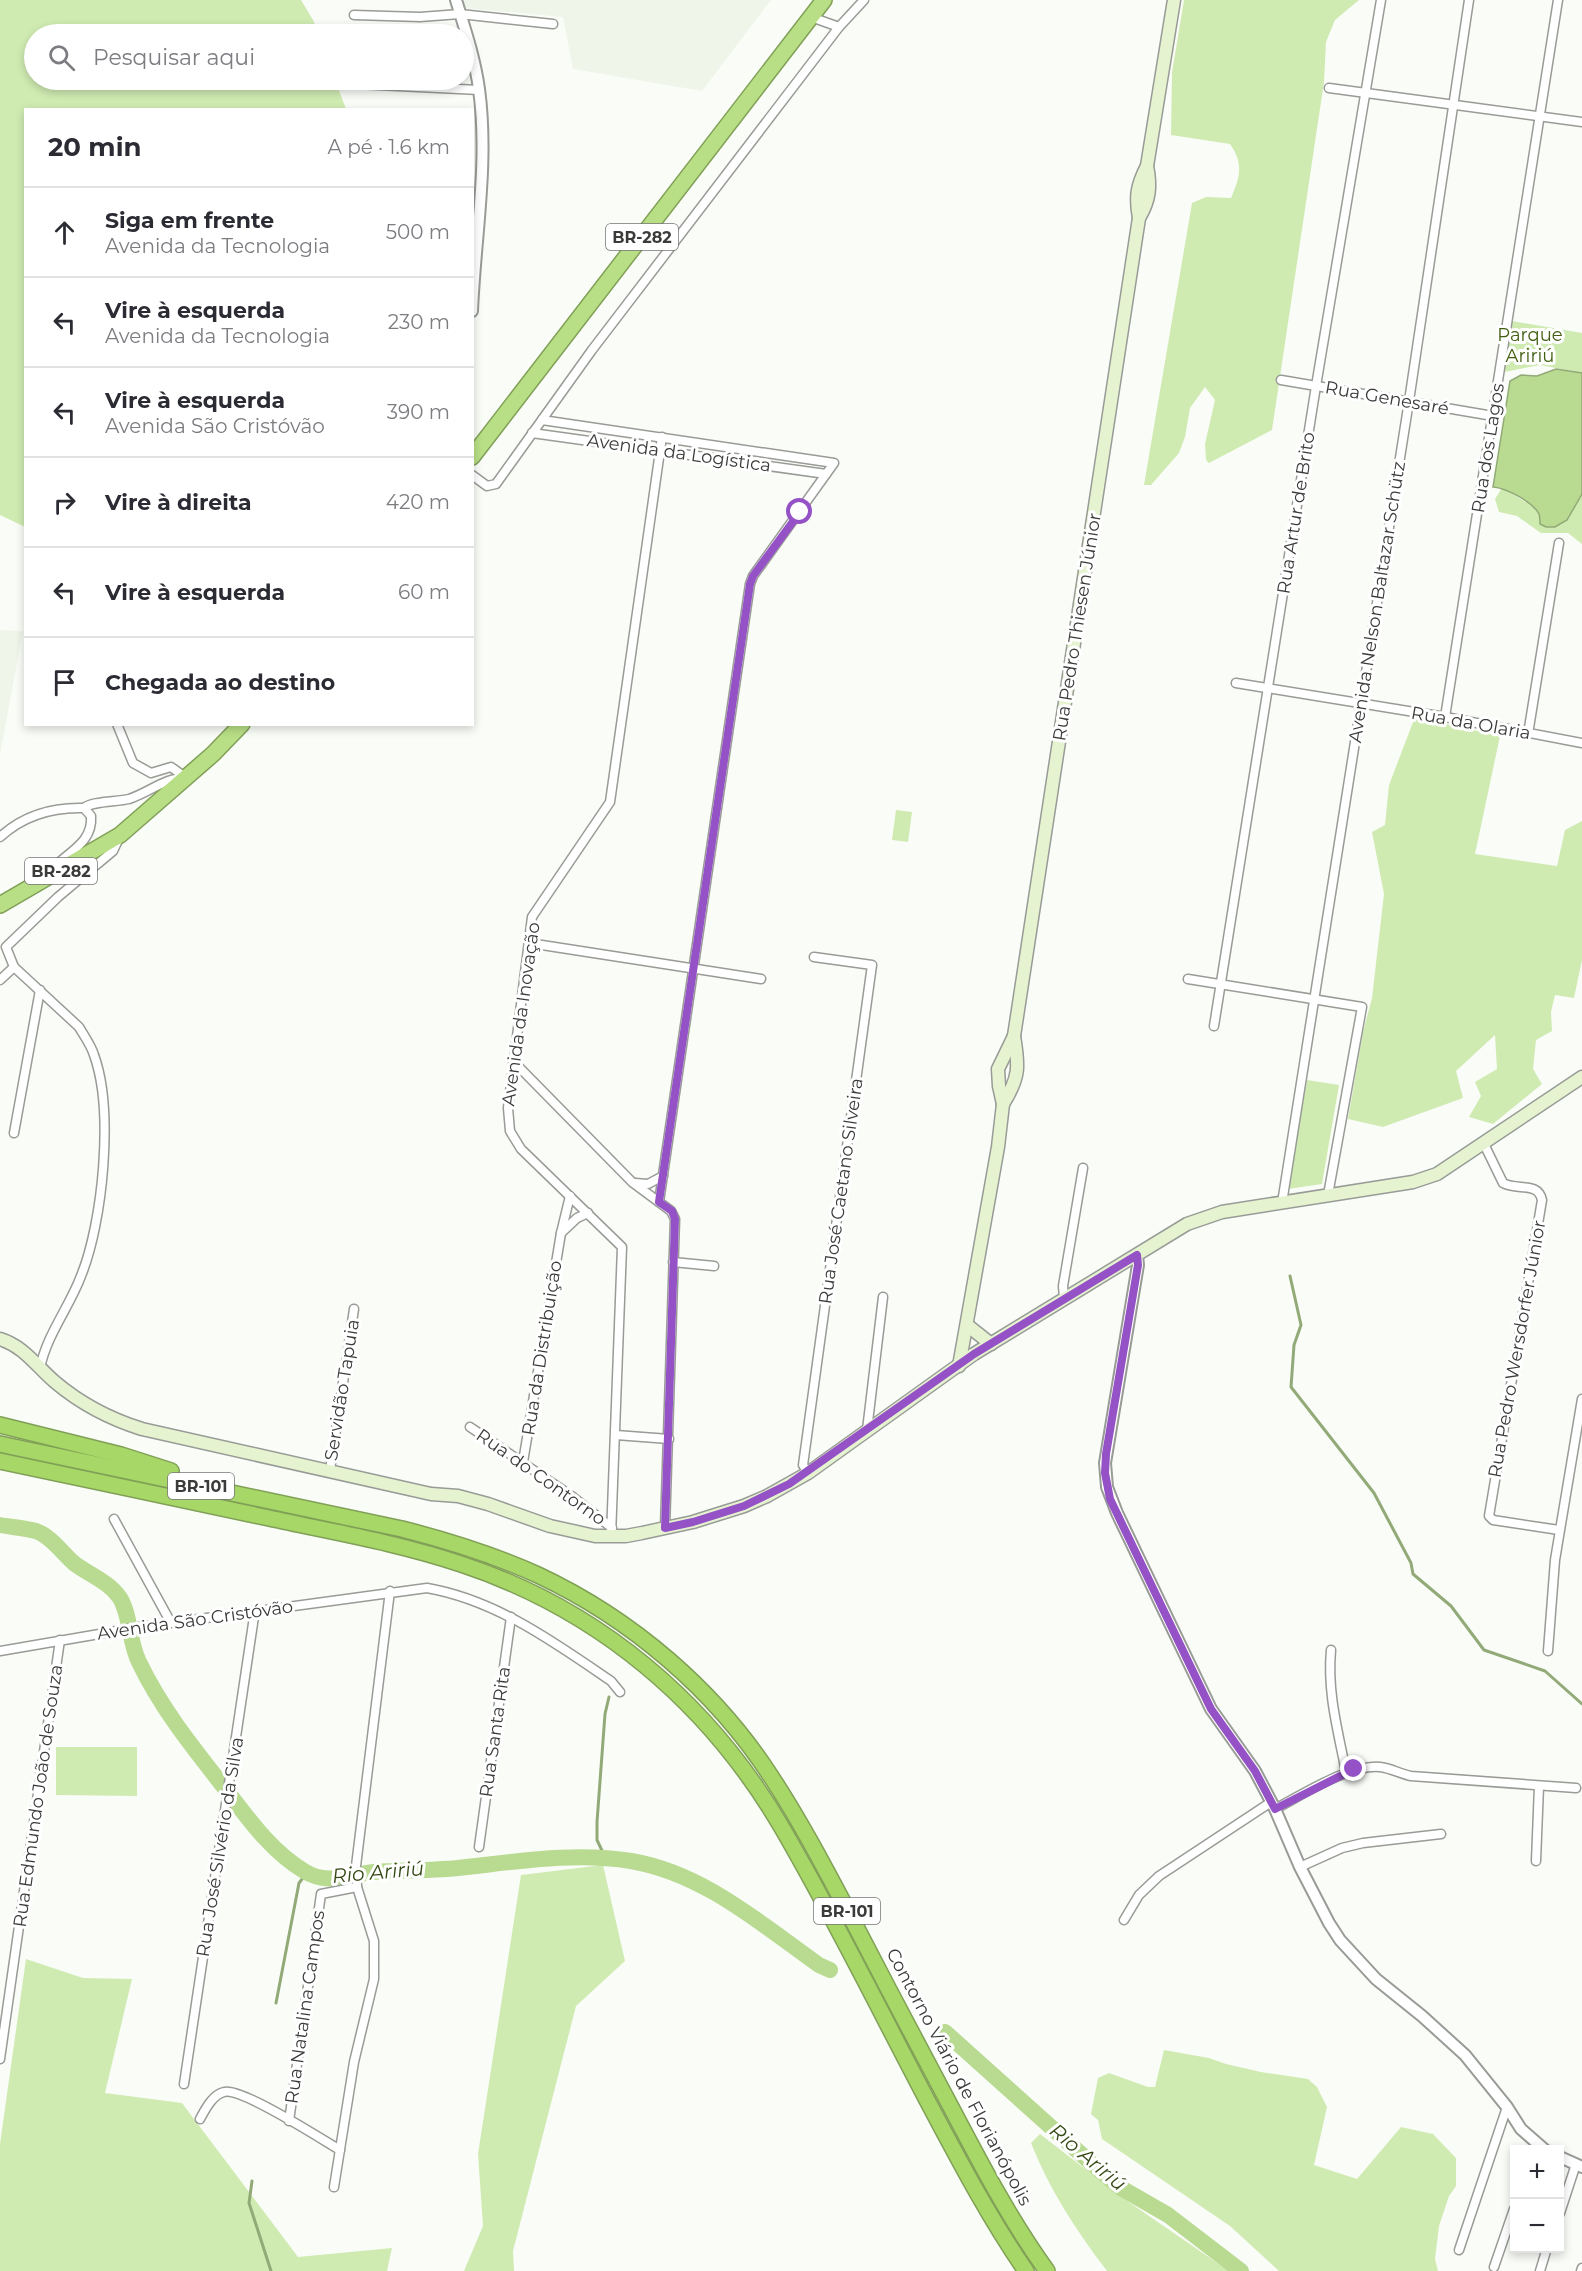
<!DOCTYPE html>
<html lang="pt">
<head>
<meta charset="utf-8">
<style>
  :root { --surface:#fff; --page:#f7f7f7; --text:#2b2b33; --muted:#7c7c81; --line:#e1e1e2 }
  body { margin:0; font-family:Montserrat,sans-serif; background:var(--page); color:var(--text) }
  .controls { position:absolute; right:18px; bottom:18px; display:grid; overflow:hidden; border-radius:0px; box-shadow:0 3px 9px #0003 }
  .controls button { width:54px; height:54px; display:grid; place-items:center; padding:0; border:0; border-bottom:2px solid var(--line); background:var(--surface); color:var(--text); font:30px sans-serif }
  .stop { position:absolute; width:18px; height:18px; margin:-14px; border:4px solid #9552c6; border-radius:50%; background:#fff }
  .stop.end { background:#9552c6; border-color:#fff; box-shadow:0 2px 6px #0008 }
  .list { margin:0; padding:0; list-style:none }
  h2 { display:flex; justify-content:space-between; align-items:center; height:78px; margin:0; padding:0 24px; font-size:26px }
  h2 small { font-size:20px; font-weight:400; color:var(--muted) }
  .list li { display:grid; grid-template-columns:39px 1fr auto; gap:18px; align-items:center; box-sizing:border-box; height:90px; padding:0 24px; border-top:2px solid var(--line) }
  .list b { display:block; font-size:22px; white-space:nowrap }
  .list p { margin:0; font-size:20px; white-space:nowrap; color:var(--muted) }
  .list em { font-size:20px; font-style:normal; color:var(--muted) }
  .icon { flex:none; width:33px; height:33px; fill:none; stroke:currentColor; stroke-width:2; stroke-linecap:round; stroke-linejoin:round }
  .map { position:relative; flex:none; width:1582px; height:2271px; overflow:hidden }
  .search { position:absolute; background:var(--surface); box-shadow:0 3px 9px #0003; left:24px; top:24px; width:450px; height:66px; display:flex; align-items:center; gap:15px; box-sizing:border-box; padding:0 21px; border-radius:33px; color:var(--muted); font-size:22px }
  .panel { position:absolute; background:var(--surface); box-shadow:0 3px 9px #0003; left:24px; top:108px; width:450px; height:618px; border-radius:0px }
  .map>svg:first-child { display:block }
  .built { fill:#eff5e9 }
  .green { fill:#d0ebb2 }
  .water { fill:#b8da91; stroke:#92aa77; stroke-width:1.5 }
  .lines { fill:none; stroke-linecap:round; stroke-linejoin:round }
  .stream { stroke:#92aa77; stroke-width:3 }
  .river { stroke:#b8da91; stroke-width:16 }
  .minor-casing { stroke:#989b96; stroke-width:11 }
  .tertiary-casing { stroke:#989b96; stroke-width:14 }
  .secondary-casing { stroke:#989b96; stroke-width:15 }
  .trunk-casing { stroke:#81a057; stroke-width:18 }
  .motorway-casing { stroke:#81a057; stroke-width:18 }
  .minor { stroke:#fff; stroke-width:8 }
  .tertiary { stroke:#fff; stroke-width:10 }
  .secondary { stroke:#e5f3d1; stroke-width:12 }
  .trunk { stroke:#b8df86; stroke-width:15 }
  .motorway { stroke:#a7d767; stroke-width:15 }
  .route { stroke:#9552c6; stroke-width:8 }
  .labels { text-anchor:middle; stroke-width:6; stroke-linejoin:round; paint-order:stroke }
  .shield { fill:#fff; stroke:#767675; stroke-width:1.5 }
  .shield-label { font-size:16px; font-weight:bold; fill:#3b3b3a }
  .park-label { font-size:18px; fill:#425f11; stroke:#fff }
  .street-label { font-size:18px; fill:#3b3b3a; stroke:#fff }
  .water-label { font-size:20px; font-style:italic; fill:#344915; stroke:#fff }
</style>
</head>
<body>
<div class="map">
<svg width="1582" height="2271" viewBox="0 0 1582 2271">
  <rect width="100%" height="100%" fill="#fafcf8"/>
  <!-- built -->
  <g class="built">
    <path d="M462 0H771L702 91 573 69 563 17 464 8Z"/>
    <path d="M0 630 23 631 0 754Z"/>
  </g>
  <!-- green -->
  <g class="green">
    <path d="M0 0H301L313 20 319 34H34V80H335L346 109 26 110 25 527 0 515Z"/>
    <path d="M1184 0H1359L1335 20 1326 42 1324 82 1272 430 1209 463 1206 460 1205 444 1215 400 1205 387 1190 408 1185 437 1179 453 1151 485H1144L1192 203 1206 197 1231 198C1240 177 1244 164 1230 144L1171 135 1172 72Z"/>
    <path d="M1512 321 1582 333V373L1540 365 1504 372Z"/>
    <path d="M1502 488 1529 504 1555 527 1567 520 1582 494V544L1568 533H1541L1517 516 1499 512 1495 499Z"/>
    <path d="M1415 717 1500 736 1475 854 1557 866 1565 830 1582 821V960L1574 998 1555 995 1551 1012 1552 1031 1536 1040 1533 1069 1542 1084 1493 1124 1469 1117 1481 1096 1475 1082 1497 1069 1495 1035 1456 1071 1463 1098 1383 1127 1348 1119 1363 1032 1372 998 1384 894 1372 832 1385 825 1389 785Z"/>
    <path d="M896 810 912 812 908 842 892 840Z"/>
    <path d="M1307 1080 1339 1085 1322 1184 1288 1189Z"/>
    <path d="M56 1747H137V1796L56 1795Z"/>
    <path d="M603 1865 625 1961 576 2006 513 2251 514 2271H464L483 2226 478 2154 521 1875Z"/>
    <path d="M26 1959 83 1978 132 1979 105 2093 182 2103 298 2257 392 2248 387 2271H0V2144Z"/>
    <path d="M1164 2050 1209 2058 1226 2064 1261 2072 1308 2079 1317 2087 1327 2107 1314 2165 1357 2179 1401 2127 1433 2134 1456 2158V2186L1449 2196 1439 2226 1435 2259 1438 2271H1279L1230 2226 1102 2139 1098 2120 1091 2114 1098 2078 1109 2073 1148 2087H1155Z"/>
    <path d="M1040 2134 1120 2196 1229 2271H1107C1077 2232 1049 2189 1031 2143Z"/>
  </g>
  <!-- water -->
  <path class="water" d="M1556 369 1582 373V494L1567 520 1555 527H1546L1540 524C1540 521 1540 517 1539 514 1533 502 1506 488 1493 487L1510 381 1521 375 1537 376Z"/>
  <g class="lines">
    <!-- stream -->
    <g class="stream">
      <path d="M1290 1276 1301 1325 1294 1345 1291 1387 1374 1493 1411 1563 1413 1574 1451 1606 1484 1650 1545 1671 1582 1704"/>
      <path d="M605 1857 597 1840V1822L605 1714 609 1697"/>
      <path d="M276 2003 299 1883 307 1873"/>
      <path d="M252 2181 249 2203 271 2271"/>
    </g>
    <!-- river -->
    <g class="river">
      <path d="M0 1525C11 1527 25 1528 36 1531 51 1536 63 1554 75 1564 90 1575 109 1582 120 1598 131 1616 129 1643 139 1662 160 1706 190 1744 220 1782 245 1814 269 1850 304 1871 328 1886 349 1874 374 1872 405 1870 436 1871 467 1867 521 1861 577 1852 631 1861 703 1873 761 1924 819 1965L830 1970"/>
      <path d="M945 2032 1091 2163 1121 2188 1168 2215 1241 2271"/>
    </g>
    <!-- minor casing -->
    <g class="minor-casing">
      <g id="minor">
        <path d="M354 15 420 17 460 14 553 24"/>
        <path d="M811 17 839 27"/>
        <path d="M357 84 479 90"/>
        <path d="M1329 88 1582 122"/>
        <path d="M1281 380 1493 416"/>
        <path d="M542 420 834 463 753 576 750 584 659 1202 671 1211 675 1219 665 1528"/>
        <path d="M532 433 826 474"/>
        <path d="M472 475 487 486 496 484 592 350 839 27 864 0"/>
        <path d="M1236 683 1445 717 1582 743"/>
        <path d="M1445 717 1558 0"/>
        <path d="M117 724 133 763 151 773 171 767 185 777"/>
        <path d="M1528 734 1559 543"/>
        <path d="M0 837C24 815 52 807 84 808 92 801 116 802 129 799 148 793 166 777 185 778"/>
        <path d="M54 867C70 851 93 842 91 816L84 808"/>
        <path d="M529 943 761 979"/>
        <path d="M1188 979 1362 1007 1328 1195"/>
        <path d="M0 980 14 967"/>
        <path d="M1214 1026 1316 386 1381 0"/>
        <path d="M513 1061 632 1182 659 1202"/>
        <path d="M14 1133 40 990"/>
        <path d="M1484 1144 1503 1183C1517 1191 1538 1181 1542 1200L1489 1516 1493 1520 1559 1530"/>
        <path d="M635 1183 648 1184 663 1176"/>
        <path d="M1282 1203 1409 401 1469 0"/>
        <path d="M561 1233 577 1218 588 1213"/>
        <path d="M673 1262 714 1266"/>
        <path d="M1064 1299 1063 1286 1083 1168"/>
        <path d="M40 1368C47 1334 69 1308 81 1276 103 1222 114 1110 94 1055 91 1045 84 1036 79 1027L14 967 6 947 58 897 113 851 119 838"/>
        <path d="M470 1427 573 1497 612 1528"/>
        <path d="M867 1430 883 1297"/>
        <path d="M616 1435 669 1439"/>
        <path d="M523 1462 561 1233 570 1196"/>
        <path d="M330 1470 354 1309"/>
        <path d="M808 1473 803 1465 872 965 814 957"/>
        <path d="M114 1519 171 1623"/>
        <path d="M611 1536 622 1247 521 1149 510 1131 508 1108 532 917 610 802 662 437"/>
        <path d="M1331 1650C1327 1692 1338 1731 1346 1772"/>
        <path d="M0 1651 140 1627 427 1588C496 1600 554 1642 611 1681L620 1692"/>
        <path d="M1548 1651 1555 1560 1582 1399"/>
        <path d="M1275 1809C1302 1795 1349 1764 1380 1767 1390 1768 1401 1774 1411 1776L1576 1788"/>
        <path d="M479 1847 511 1617"/>
        <path d="M1536 1861 1539 1786"/>
        <path d="M1300 1867 1342 1848 1363 1843 1441 1834"/>
        <path d="M1124 1920 1139 1895 1159 1876 1271 1802"/>
        <path d="M0 2059 60 1640"/>
        <path d="M184 2084 255 1610"/>
        <path d="M200 2119C205 2110 212 2095 224 2092 241 2087 321 2139 340 2150"/>
        <path d="M289 2121 321 1894 357 1887"/>
        <path d="M334 2187 354 2062 374 1979V1941L357 1887 356 1866 390 1591"/>
        <path d="M1560 2213 1576 2164"/>
        <path d="M1459 2250 1507 2107"/>
        <path d="M1494 2267 1514 2209"/>
        <path d="M1540 2271 1547 2248"/>
        <path d="M1581 2271 1582 2268"/>
      </g>
    </g>
    <!-- tertiary casing -->
    <g class="tertiary-casing">
      <g id="tertiary">
        <path d="M456 0C465 29 475 59 479 89 489 163 475 238 472 311"/>
        <path d="M1137 1255 1138 1265 1105 1463 1107 1487 1117 1513 1211 1709 1255 1771 1275 1809 1300 1867 1329 1923 1340 1940 1376 1979 1422 2016 1465 2055 1507 2107 1521 2129 1545 2150"/>
        <path d="M1560 2157 1582 2167"/>
      </g>
    </g>
    <!-- secondary casing -->
    <g class="secondary-casing">
      <g id="secondary">
        <path d="M1139 218C1150 200 1151 186 1147 166"/>
        <path d="M1003 1104C1020 1077 1019 1066 1014 1036L1139 218C1135 197 1137 185 1147 166L1174 0"/>
        <path d="M967 1325 991 1344"/>
        <path d="M0 1339C25 1347 36 1366 55 1382 81 1404 110 1419 142 1429L431 1494 458 1496 488 1504 550 1526 595 1536H626L642 1533 693 1522 744 1506 767 1496 808 1473 974 1354 1187 1224 1222 1212 1413 1182 1437 1174 1582 1077"/>
        <path d="M959 1366 998 1147 1003 1104 999 1086 998 1069 1014 1036"/>
      </g>
    </g>
    <!-- trunk casing -->
    <g class="trunk-casing">
      <g id="trunk">
        <path d="M472 457 824 0"/>
        <path d="M0 905 120 835 213 754 242 724"/>
      </g>
    </g>
    <!-- motorway casing -->
    <g class="motorway-casing">
      <g id="motorway">
        <path d="M0 1425 121 1455 171 1471"/>
        <path d="M0 1444 402 1529C449 1541 494 1555 538 1575 632 1619 716 1691 772 1778 802 1824 827 1872 853 1921 883 1979 913 2036 944 2094 976 2154 1007 2216 1047 2271"/>
        <path d="M0 1461C90 1480 179 1499 269 1518 333 1532 399 1543 461 1564 598 1609 708 1702 781 1826 833 1915 879 2009 927 2100 958 2158 988 2216 1026 2271"/>
      </g>
    </g>
    <!-- minor -->
    <use href="#minor" class="minor"/>
    <!-- tertiary -->
    <use href="#tertiary" class="tertiary"/>
    <!-- secondary -->
    <use href="#secondary" class="secondary"/>
    <!-- trunk -->
    <use href="#trunk" class="trunk"/>
    <!-- motorway -->
    <use href="#motorway" class="motorway"/>
  </g>
  <g class="lines">
    <!-- route -->
    <path class="route" d="M800 512 753 576 750 584 659 1202 672 1211 675 1219 665 1528 693 1522 744 1506 789 1484 974 1354 1137 1255 1138 1265 1106 1454 1105 1473 1110 1499 1211 1709 1255 1771 1275 1809 1354 1769"/>
  </g>
  <g class="labels">
    <!-- shield labels -->
    <g class="shield">
      <rect x="606" y="224" width="72" height="26" rx="4.5"/>
      <rect x="25" y="858" width="72" height="26" rx="4.5"/>
      <rect x="168" y="1473" width="66" height="26" rx="4.5"/>
      <rect x="814" y="1898" width="66" height="26" rx="4.5"/>
    </g>
    <g class="shield-label">
      <text x="642" y="243">BR-282</text>
      <text x="61" y="877">BR-282</text>
      <text x="201" y="1492">BR-101</text>
      <text x="847" y="1917">BR-101</text>
    </g>
    <!-- park labels -->
    <g class="park-label">
      <text x="1530" y="341">Parque<tspan x="1530" dy="21">Aririú</tspan></text>
    </g>
    <!-- street labels -->
    <g class="street-label">
      <text transform="translate(1387 398) rotate(10)" y="6">Rua Genesaré</text>
      <text transform="translate(1488 448) rotate(-81)" y="6">Rua dos Lagos</text>
      <text transform="translate(679 453) rotate(8)" y="6">Avenida da Logística</text>
      <text transform="translate(1296 513) rotate(-81)" y="6">Rua Artur de Brito</text>
      <text transform="translate(1377 602) rotate(-81)" y="6">Avenida Nelson Baltazar Schütz</text>
      <text transform="translate(1077 627) rotate(-81)" y="6">Rua Pedro Thiesen Júnior</text>
      <text transform="translate(1471 723) rotate(10)" y="6">Rua da Olaria</text>
      <text transform="translate(521 1014) rotate(-82)" y="6">Avenida da Inovação</text>
      <text transform="translate(841 1191) rotate(-82)" y="6">Rua José Caetano Silveira</text>
      <text transform="translate(542 1348) rotate(-81)" y="6">Rua da Distribuição</text>
      <text transform="translate(1517 1349) rotate(-80)" y="6">Rua Pedro Wersdorfer Júnior</text>
      <text transform="translate(342 1390) rotate(-81)" y="6">Servidão Tapuia</text>
      <text transform="translate(541 1477) rotate(35)" y="6">Rua do Contorno</text>
      <text transform="translate(195 1620) rotate(-8)" y="6">Avenida São Cristóvão</text>
      <text transform="translate(495 1732) rotate(-82)" y="6">Rua Santa Rita</text>
      <text transform="translate(38 1796) rotate(-82)" y="6">Rua Edmundo João de Souza</text>
      <text transform="translate(220 1847) rotate(-81)" y="6">Rua José Silvério da Silva</text>
      <text transform="translate(305 2007) rotate(-82)" y="6">Rua Natalina Campos</text>
      <text transform="translate(959 2077) rotate(62)" y="6">Contorno Viário de Florianópolis</text>
    </g>
    <!-- water labels -->
    <g class="water-label">
      <text transform="translate(378 1872) rotate(-5)" y="7">Rio Aririú</text>
      <text transform="translate(1088 2157) rotate(40)" y="7">Rio Aririú</text>
    </g>
  </g>
</svg>
<div class="controls">
<button>+</button>
<button>−</button>
</div>
<div class="stop" style="left:800px;top:512px"></div>
<div class="stop end" style="left:1354px;top:1769px"></div>
<div class="search"><svg class="icon" aria-label="search" viewBox="0 0 24 24"><circle cx="10" cy="10" r="6"/><path d="M15 15l6 6"/></svg>Pesquisar aqui</div>
<section class="panel">
<h2>20 min<small>A pé · 1.6 km</small></h2>
<ul class="list">
<li><svg class="icon" aria-label="ahead" viewBox="0 0 24 24"><path d="M12 20V5M6 11l6-6 6 6"/></svg><div><b>Siga em frente</b><p>Avenida da Tecnologia</p></div><em>500 m</em></li>
<li><svg class="icon" aria-label="left" viewBox="0 0 24 24"><path d="M17 20v-9H6M10 6l-5 5 5 5"/></svg><div><b>Vire à esquerda</b><p>Avenida da Tecnologia</p></div><em>230 m</em></li>
<li><svg class="icon" aria-label="left" viewBox="0 0 24 24"><path d="M17 20v-9H6M10 6l-5 5 5 5"/></svg><div><b>Vire à esquerda</b><p>Avenida São Cristóvão</p></div><em>390 m</em></li>
<li><svg class="icon" aria-label="right" viewBox="0 0 24 24"><path d="M7 20v-9h11M14 6l5 5-5 5"/></svg><div><b>Vire à direita</b></div><em>420 m</em></li>
<li><svg class="icon" aria-label="left" viewBox="0 0 24 24"><path d="M17 20v-9H6M10 6l-5 5 5 5"/></svg><div><b>Vire à esquerda</b></div><em>60 m</em></li>
<li><svg class="icon" aria-label="arrive" viewBox="0 0 24 24"><path d="M6 21V4h12l-3 4 3 4H6"/></svg><div><b>Chegada ao destino</b></div></li>
</ul>
</section>
</div>
</body>
</html>
